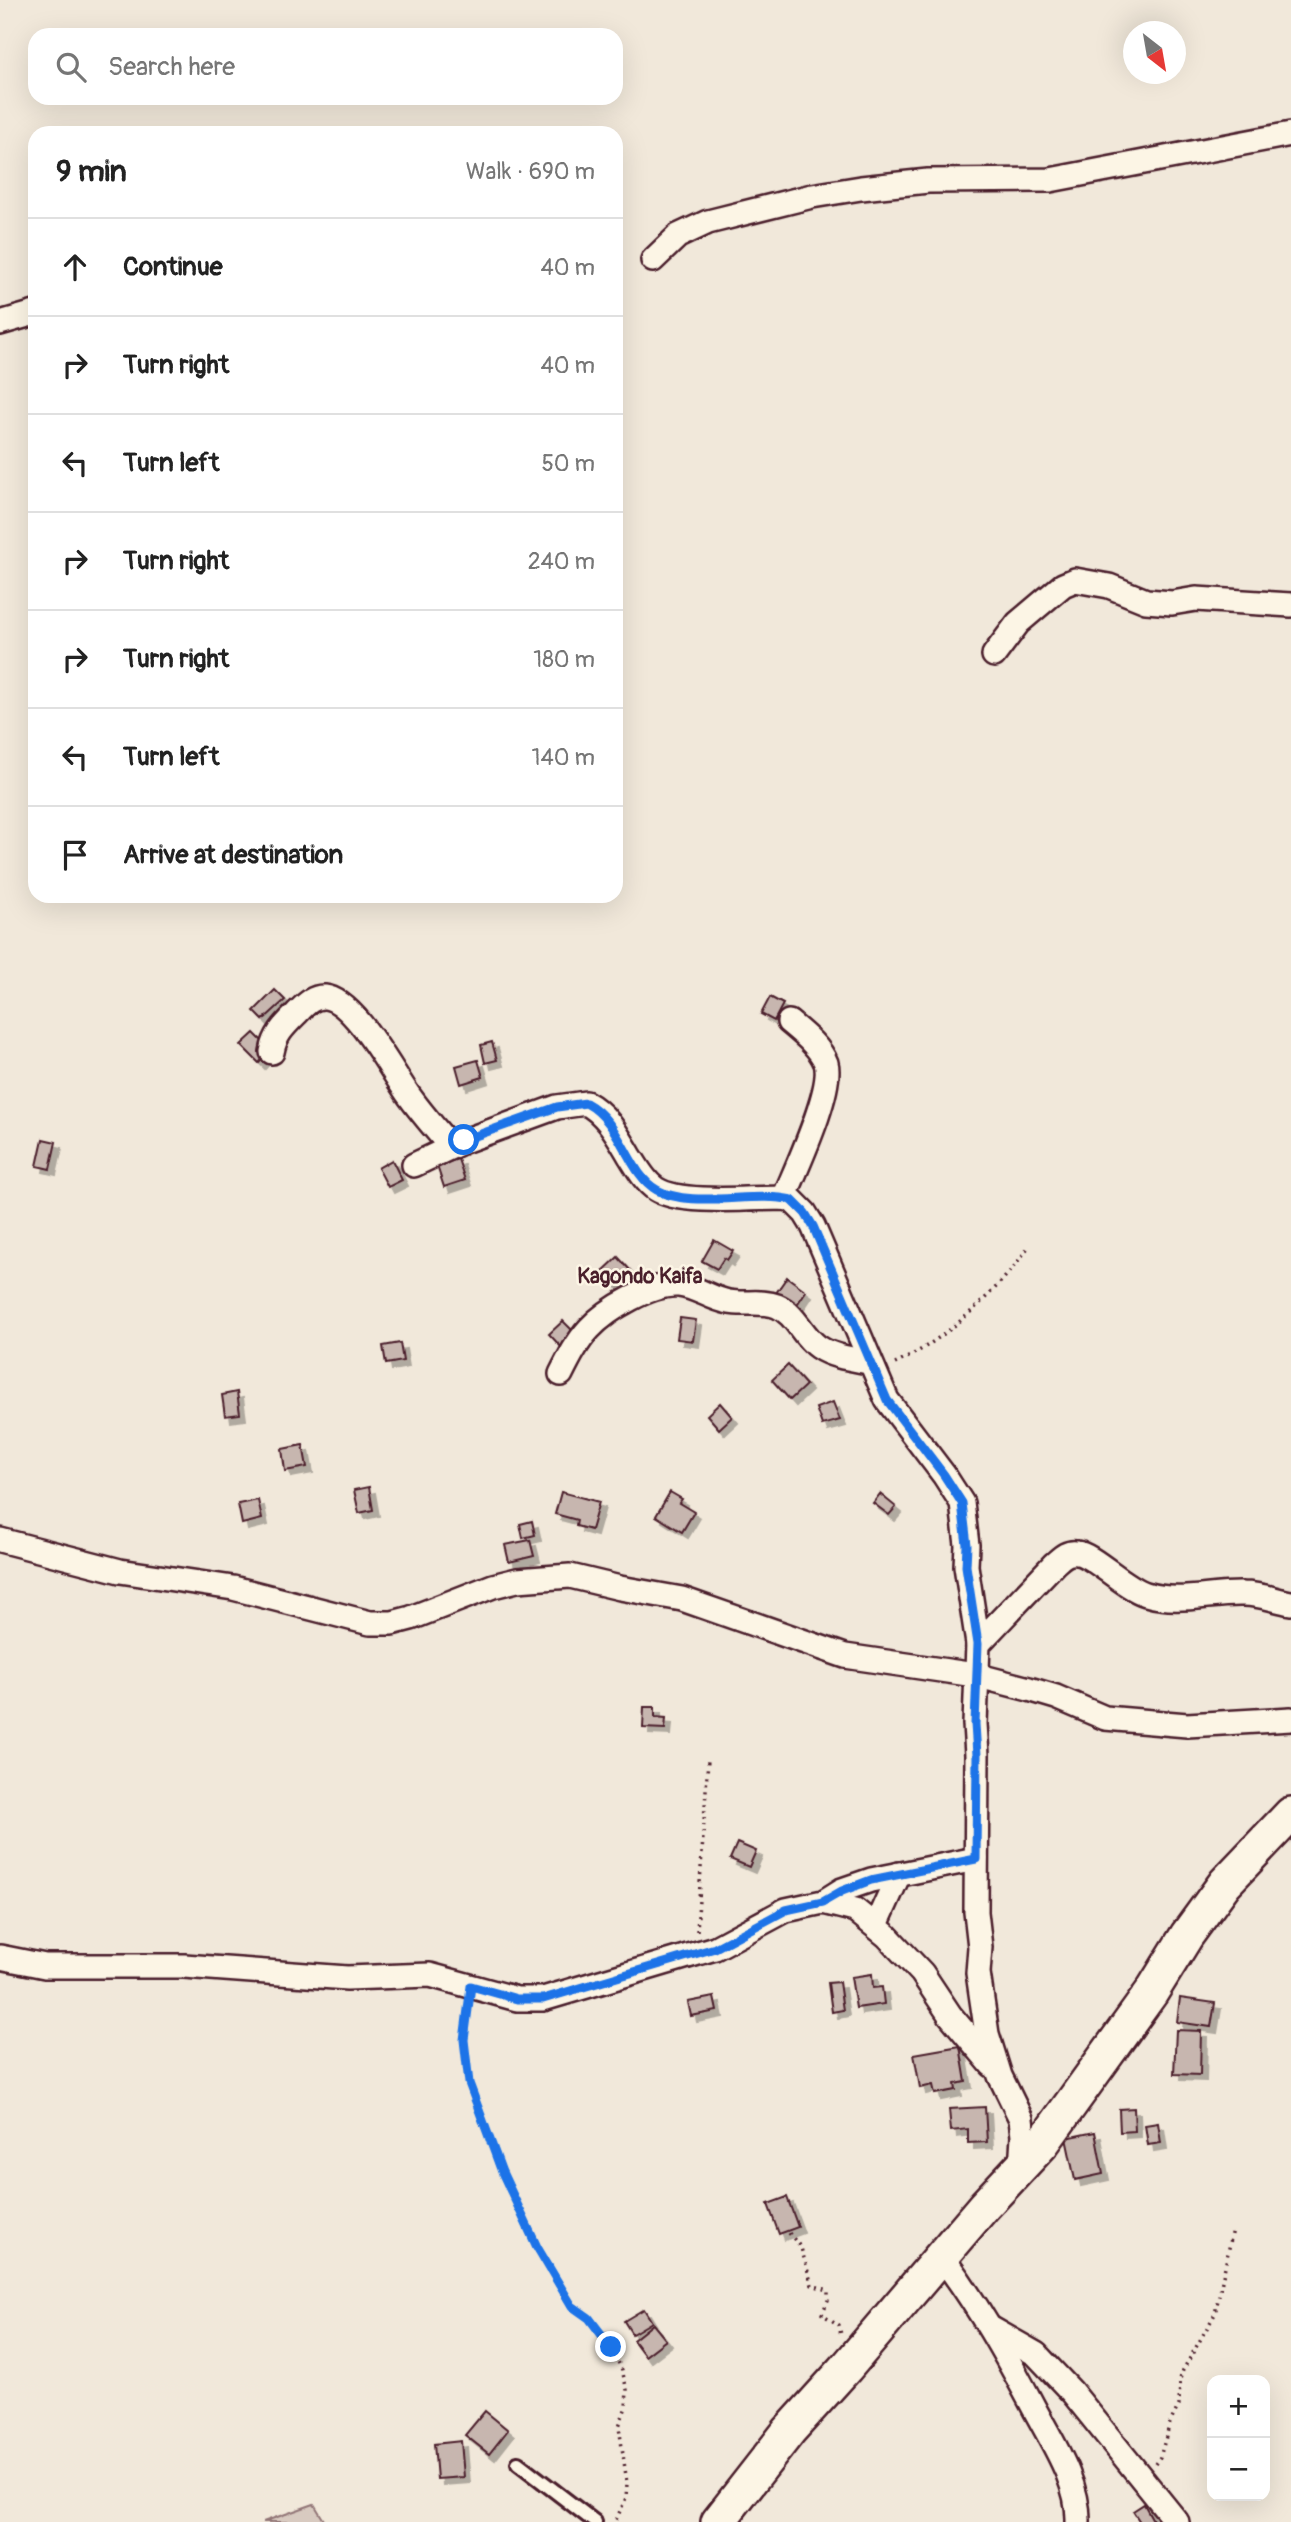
<!DOCTYPE html>
<html lang="en">
<head>
<meta charset="utf-8">
<style>
  :root { --surface:#fff; --page:#f2f2f2; --text:#222; --muted:#767676; --line:#e0e0e0 }
  body { margin:0; font-family:Pangolin,sans-serif; background:var(--page); color:var(--text) }
  .controls { position:absolute; right:21px; bottom:21px; display:grid; overflow:hidden; border-radius:14px; box-shadow:0 7px 28px #0002 }
  .controls button { width:63px; height:63px; display:grid; place-items:center; padding:0; border:0; border-bottom:2px solid var(--line); background:var(--surface); color:var(--text); font:35px sans-serif }
  .compass { position:absolute; left:1123px; top:21px; width:63px; height:63px; border-radius:50%; background:var(--surface); box-shadow:0 7px 28px #0002; rotate:149deg }
  .stop { position:absolute; width:21px; height:21px; margin:-16px; border:5px solid #1a73e8; border-radius:50%; background:#fff }
  .stop.end { background:#1a73e8; border-color:#fff; box-shadow:0 2px 7px #0008 }
  .list { margin:0; padding:0; list-style:none }
  h2 { display:flex; justify-content:space-between; align-items:center; height:91px; margin:0; padding:0 28px; font-size:30px }
  h2 small { font-size:23px; font-weight:400; color:var(--muted) }
  .list li { display:grid; grid-template-columns:46px 1fr auto; gap:21px; align-items:center; box-sizing:border-box; height:98px; padding:0 28px; border-top:2px solid var(--line) }
  .list b { display:block; font-size:26px; white-space:nowrap }
  .list em { font-size:23px; font-style:normal; color:var(--muted) }
  .icon { flex:none; width:38px; height:38px; fill:none; stroke:currentColor; stroke-width:2; stroke-linecap:round; stroke-linejoin:round }
  .map { position:relative; flex:none; width:1291px; height:2522px; overflow:hidden }
  .search { position:absolute; background:var(--surface); box-shadow:0 7px 28px #0002; left:28px; top:28px; width:595px; height:77px; display:flex; align-items:center; gap:18px; box-sizing:border-box; padding:0 24px; border-radius:21px; color:var(--muted); font-size:26px }
  .panel { position:absolute; background:var(--surface); box-shadow:0 7px 28px #0002; left:28px; top:126px; width:595px; height:777px; border-radius:21px }
  .map>svg:first-child { display:block }
  .green { fill:#d8cac0; stroke:#917476; stroke-width:2 }
  .building { fill:#c7b6af; stroke:#4a1f2b; stroke-width:2; filter:url(#shadow) }
  .lines { fill:none; stroke-linecap:round; stroke-linejoin:round }
  .lane-casing { stroke:#4a1f2b; stroke-width:18 }
  .street-casing { stroke:#4a1f2b; stroke-width:28 }
  .secondary-casing { stroke:#4a1f2b; stroke-width:38 }
  .path { stroke:#4a1f2b; stroke-width:3.5; stroke-dasharray:2 5; stroke-linecap:butt }
  .lane { stroke:#fcf5e5; stroke-width:12 }
  .street { stroke:#fcf5e5; stroke-width:23 }
  .secondary { stroke:#fcf5e5; stroke-width:33 }
  .route { stroke:#1a73e8; stroke-width:9 }
  .labels { text-anchor:middle; stroke-width:5; stroke-linejoin:round; paint-order:stroke }
  .quarter-label { font-size:21px; font-weight:bold; fill:#4a1f2b; stroke:#fcf5e5 }
</style>
</head>
<body>
<div class="map">
<svg width="1291" height="2522" viewBox="0 0 1291 2522">
  <defs>
    <filter id="shadow"><feDropShadow dx="6" dy="6" stdDeviation="0" flood-color="#0004"/></filter>
  </defs>
  <rect width="100%" height="100%" fill="#f1e8da"/>
  <filter id="ink" filterUnits="userSpaceOnUse"><feTurbulence type="fractalNoise" baseFrequency=".0143" numOctaves="2"/><feDisplacementMap in="SourceGraphic" scale="14" xChannelSelector="R" yChannelSelector="G"/><feConvolveMatrix kernelMatrix="1 2 1 2 8 2 1 2 1" color-interpolation-filters="sRGB"/></filter>
  <g filter="url(#ink)">
    <!-- green -->
    <path class="green" d="M314 2504 325 2522H263Z"/>
    <!-- building -->
    <g class="building">
      <path d="M275 990 285 1000 263 1020 254 1011Z"/>
      <path d="M770 997 783 1004 774 1021 761 1014Z"/>
      <path d="M254 1033 271 1050 259 1063 241 1045Z"/>
      <path d="M492 1042 497 1060 485 1063 481 1045Z"/>
      <path d="M478 1060 483 1077 461 1084 456 1066Z"/>
      <path d="M43 1139 56 1142 50 1169 37 1166Z"/>
      <path d="M458 1159 465 1180 444 1187 437 1166Z"/>
      <path d="M392 1160 402 1180 388 1187 378 1168Z"/>
      <path d="M714 1240 733 1251 727 1260 724 1258 717 1269 702 1261Z"/>
      <path d="M618 1257 630 1270 614 1285 602 1272Z"/>
      <path d="M787 1277 806 1291 796 1306 776 1293Z"/>
      <path d="M680 1318 696 1320 693 1341 677 1339Z"/>
      <path d="M563 1321 578 1336 564 1350 549 1334Z"/>
      <path d="M400 1343 403 1361 386 1364 383 1346Z"/>
      <path d="M788 1365 806 1385 790 1400 772 1380Z"/>
      <path d="M237 1392 240 1414 225 1416 222 1395Z"/>
      <path d="M833 1402 840 1420 822 1425 816 1408Z"/>
      <path d="M720 1403 732 1417 719 1429 707 1415Z"/>
      <path d="M303 1445 307 1467 285 1471 282 1449Z"/>
      <path d="M369 1487 373 1510 359 1513 354 1490Z"/>
      <path d="M561 1492 599 1502 591 1530 576 1526 577 1520 555 1514Z"/>
      <path d="M670 1492 682 1499 679 1503 694 1512 682 1532 656 1516Z"/>
      <path d="M880 1494 896 1507 889 1515 873 1503Z"/>
      <path d="M258 1500 262 1519 242 1524 238 1504Z"/>
      <path d="M532 1521 535 1535 523 1538 520 1524Z"/>
      <path d="M530 1540 534 1556 509 1562 505 1545Z"/>
      <path d="M644 1707H655V1717L666 1718 665 1729 643 1728Z"/>
      <path d="M737 1843 756 1851 749 1867 730 1859Z"/>
      <path d="M872 1974 873 1988 882 1987 884 2004 856 2008 851 1977Z"/>
      <path d="M839 1982 843 2010 832 2012 828 1983Z"/>
      <path d="M714 1997 717 2011 691 2016 688 2002Z"/>
      <path d="M1180 1998 1215 2003 1211 2027 1177 2022Z"/>
      <path d="M1176 2030 1201 2031 1200 2075 1174 2074Z"/>
      <path d="M960 2046 966 2082 955 2084 956 2090 935 2094 933 2085 920 2088 914 2054Z"/>
      <path d="M985 2107 987 2142 968 2143V2129L951 2131 949 2109Z"/>
      <path d="M1134 2108 1135 2131 1120 2132 1119 2109Z"/>
      <path d="M1158 2123 1161 2143 1148 2145 1145 2125Z"/>
      <path d="M1095 2132 1103 2174 1075 2180 1066 2138Z"/>
      <path d="M787 2197 798 2227 779 2234 768 2204Z"/>
      <path d="M644 2309 652 2322 632 2334 624 2321Z"/>
      <path d="M653 2324 666 2340 645 2356 633 2340Z"/>
      <path d="M485 2411 508 2430 489 2454 465 2435Z"/>
      <path d="M461 2441 464 2477 437 2479 434 2444Z"/>
      <path d="M1144 2504 1154 2522H1140L1133 2511Z"/>
    </g>
    <g class="lines">
      <!-- lane casing -->
      <g class="lane-casing">
        <path id="lane" d="M518 2463 595 2522"/>
      </g>
      <!-- street casing -->
      <g class="street-casing">
        <g id="street">
          <path d="M653 260 678 236 708 222 812 196 861 188 928 181 1050 180 1291 134"/>
          <path d="M0 323 35 313"/>
          <path d="M994 655 1018 623 1063 585 1075 580 1109 586 1146 601 1172 603 1196 599 1291 605"/>
          <path d="M272 1052C275 1034 285 1025 298 1012 305 1005 313 996 325 997 355 1000 393 1074 410 1097 423 1115 437 1131 451 1147"/>
          <path d="M414 1165 464 1141 557 1107 586 1103C607 1114 618 1136 630 1156 637 1167 645 1182 656 1189 680 1205 754 1198 784 1198L792 1200 805 1213 813 1226 887 1400 944 1475 962 1503 967 1545 966 1566 978 1644 975 1724 977 1755 976 1912 980 1947 978 1973 987 2034 1000 2076 1021 2119 1023 2136 1021 2168"/>
          <path d="M784 1198C795 1171 834 1089 826 1063 820 1047 802 1033 789 1022"/>
          <path d="M561 1374C569 1358 577 1342 589 1329 607 1309 652 1283 679 1285 697 1287 711 1299 729 1302 744 1305 762 1300 777 1306 796 1314 802 1336 818 1347 833 1357 853 1359 869 1362"/>
          <path d="M0 1540 120 1571 233 1588 370 1623H392L411 1618 493 1586 517 1580 570 1576 620 1588 682 1599 845 1656 975 1675 1029 1689 1056 1697 1105 1718 1187 1725 1291 1719"/>
          <path d="M978 1644 1054 1564C1061 1558 1067 1551 1077 1553 1092 1554 1125 1588 1146 1594 1179 1604 1210 1593 1243 1594 1260 1594 1275 1600 1291 1603"/>
          <path d="M823 1902 855 1910 887 1936 922 1973 950 2015 992 2065"/>
          <path d="M876 1925 899 1874"/>
          <path d="M0 1957 45 1966H184L347 1978 430 1975 517 1999H543L715 1948 786 1910 823 1902 842 1890 871 1880 976 1859"/>
          <path d="M942 2257C978 2305 1006 2355 1034 2408 1052 2442 1079 2482 1078 2522"/>
          <path d="M992 2329 1036 2354 1072 2392 1177 2522"/>
        </g>
      </g>
      <!-- secondary casing -->
      <g class="secondary-casing">
        <path id="secondary" d="M718 2522 789 2431 846 2368 984 2206 1042 2144 1151 1993 1187 1935 1225 1883 1291 1814"/>
      </g>
      <!-- path -->
      <g class="path">
        <path d="M895 1364C945 1340 998 1292 1029 1246"/>
        <path d="M697 1931 708 1759"/>
        <path d="M469 2005 464 2040 469 2083 502 2173 537 2247 572 2306 589 2318 611 2347 622 2370 627 2390 626 2407 619 2426 627 2483 626 2498 615 2522"/>
        <path d="M789 2233 801 2248 812 2285 828 2290V2300L822 2314 839 2325 841 2335"/>
        <path d="M1155 2464 1160 2457 1170 2423 1179 2405 1180 2379 1183 2370 1215 2314 1233 2229"/>
      </g>
      <!-- lane -->
      <use href="#lane" class="lane"/>
      <!-- street -->
      <use href="#street" class="street"/>
      <!-- secondary -->
      <use href="#secondary" class="secondary"/>
    </g>
  </g>
  <g class="lines" filter="url(#ink)">
    <!-- route -->
    <path class="route" d="M464 1140 557 1107 586 1103C622 1122 627 1173 657 1190 691 1209 754 1191 792 1200L805 1213 813 1226 887 1400 944 1475 962 1503 967 1545 966 1566 978 1644 975 1724 977 1755 976 1859 871 1880 842 1891 823 1902 786 1910 715 1948 543 1999H517L471 1986 464 2040 469 2083 502 2172 537 2247 572 2306 589 2318 611 2347"/>
  </g>
  <g class="labels">
    <!-- quarter labels -->
    <g class="quarter-label">
      <text x="640" y="1283">Kagondo Kaifa</text>
    </g>
  </g>
</svg>
<div class="controls">
<button>+</button>
<button>−</button>
</div>
<svg class="compass" viewBox="-18 -18 36 36"><path d="M0-13l5 13h-10z" fill="#e53935"/><path d="M0 13l5-13h-10z" fill="#767676"/></svg>
<div class="stop" style="left:464px;top:1140px"></div>
<div class="stop end" style="left:611px;top:2347px"></div>
<div class="search"><svg class="icon" aria-label="search" viewBox="0 0 24 24"><circle cx="10" cy="10" r="6"/><path d="M15 15l6 6"/></svg>Search here</div>
<section class="panel">
<h2>9 min<small>Walk · 690 m</small></h2>
<ul class="list">
<li><svg class="icon" aria-label="ahead" viewBox="0 0 24 24"><path d="M12 20V5M6 11l6-6 6 6"/></svg><div><b>Continue</b></div><em>40 m</em></li>
<li><svg class="icon" aria-label="right" viewBox="0 0 24 24"><path d="M7 20v-9h11M14 6l5 5-5 5"/></svg><div><b>Turn right</b></div><em>40 m</em></li>
<li><svg class="icon" aria-label="left" viewBox="0 0 24 24"><path d="M17 20v-9H6M10 6l-5 5 5 5"/></svg><div><b>Turn left</b></div><em>50 m</em></li>
<li><svg class="icon" aria-label="right" viewBox="0 0 24 24"><path d="M7 20v-9h11M14 6l5 5-5 5"/></svg><div><b>Turn right</b></div><em>240 m</em></li>
<li><svg class="icon" aria-label="right" viewBox="0 0 24 24"><path d="M7 20v-9h11M14 6l5 5-5 5"/></svg><div><b>Turn right</b></div><em>180 m</em></li>
<li><svg class="icon" aria-label="left" viewBox="0 0 24 24"><path d="M17 20v-9H6M10 6l-5 5 5 5"/></svg><div><b>Turn left</b></div><em>140 m</em></li>
<li><svg class="icon" aria-label="arrive" viewBox="0 0 24 24"><path d="M6 21V4h12l-3 4 3 4H6"/></svg><div><b>Arrive at destination</b></div></li>
</ul>
</section>
</div>
</body>
</html>
